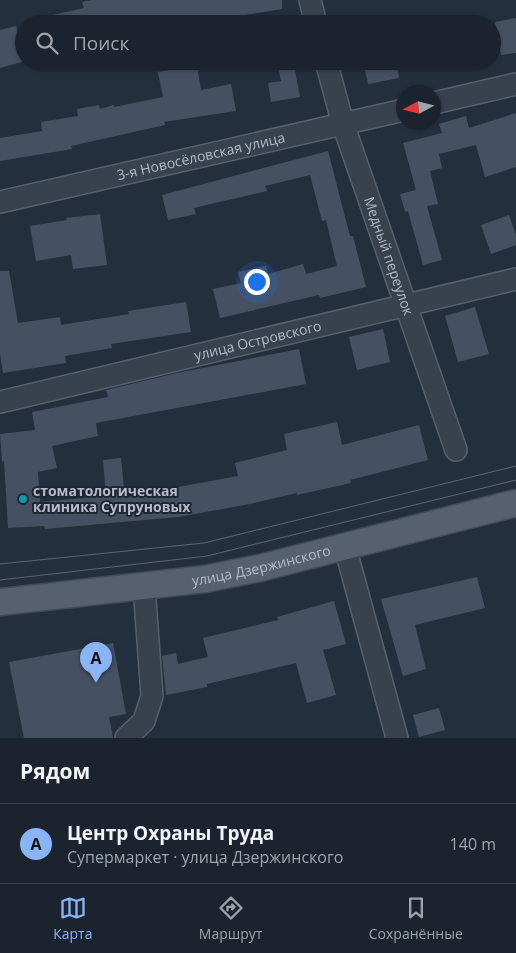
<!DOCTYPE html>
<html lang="ru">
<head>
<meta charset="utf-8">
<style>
  :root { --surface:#1b232e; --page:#242b36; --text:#f1f3f6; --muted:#a0a4aa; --line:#39404a; --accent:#8ab4f8 }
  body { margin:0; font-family:"Open Sans",sans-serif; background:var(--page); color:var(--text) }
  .compass { position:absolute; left:396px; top:85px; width:45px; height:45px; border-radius:50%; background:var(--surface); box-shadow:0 1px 4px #0004; rotate:263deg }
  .you { position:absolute; left:256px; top:281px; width:18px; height:18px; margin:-12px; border:4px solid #fff; border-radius:50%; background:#1a73e8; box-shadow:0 0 0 8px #1a73e833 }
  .badge { display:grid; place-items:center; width:32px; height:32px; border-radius:50%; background:var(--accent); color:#111; font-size:16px; font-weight:700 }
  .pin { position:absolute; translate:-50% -41px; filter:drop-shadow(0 1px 2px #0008) }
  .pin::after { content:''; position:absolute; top:26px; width:18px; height:15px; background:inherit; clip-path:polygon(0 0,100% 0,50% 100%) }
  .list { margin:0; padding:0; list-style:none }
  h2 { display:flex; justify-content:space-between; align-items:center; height:65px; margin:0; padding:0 20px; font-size:21px }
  h2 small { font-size:16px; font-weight:400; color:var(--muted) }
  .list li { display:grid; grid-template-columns:32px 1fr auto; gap:15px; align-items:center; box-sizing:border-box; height:80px; padding:0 20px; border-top:1px solid var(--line) }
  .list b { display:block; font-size:19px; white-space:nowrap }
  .list p { margin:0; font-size:16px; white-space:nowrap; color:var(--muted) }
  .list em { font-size:16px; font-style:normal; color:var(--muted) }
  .icon { flex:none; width:28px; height:28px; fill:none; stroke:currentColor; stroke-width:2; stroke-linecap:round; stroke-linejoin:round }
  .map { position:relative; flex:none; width:516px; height:738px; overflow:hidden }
  .search { position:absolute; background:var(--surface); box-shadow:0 1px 4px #0004; left:15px; right:15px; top:15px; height:55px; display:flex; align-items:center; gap:12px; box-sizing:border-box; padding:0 18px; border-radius:28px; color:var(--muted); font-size:19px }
  .sheet { height:145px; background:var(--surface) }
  nav { display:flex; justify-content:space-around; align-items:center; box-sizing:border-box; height:70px; border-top:1px solid var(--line); background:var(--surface); font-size:14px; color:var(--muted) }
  nav a { display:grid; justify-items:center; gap:2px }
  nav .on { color:var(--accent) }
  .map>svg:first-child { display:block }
  .building { fill:#455162 }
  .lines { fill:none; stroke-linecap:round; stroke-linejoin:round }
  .minor-casing { stroke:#565f6c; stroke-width:24 }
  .major-casing { stroke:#414a57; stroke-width:29 }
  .minor { stroke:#38414e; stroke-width:21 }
  .major { stroke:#56606e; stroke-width:26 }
  .tram { stroke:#5a6575; stroke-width:1 }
  .culture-dot { fill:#0f9aa8; stroke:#1d2633; stroke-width:2 }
  .labels { text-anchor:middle; stroke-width:4; stroke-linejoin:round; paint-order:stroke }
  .street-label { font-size:14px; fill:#b4bcc9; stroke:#1d2633 }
  .poi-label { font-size:14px; font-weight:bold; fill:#b4bcc9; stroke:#1d2633; text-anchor:start }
</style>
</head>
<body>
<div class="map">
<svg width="516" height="738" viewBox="0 0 516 738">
  <rect width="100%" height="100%" fill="#242f3e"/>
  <!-- building -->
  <g class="building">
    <path d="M92 0H282V9L191 24 190 15 142 24H44L43 17 84 8 82 2Z"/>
    <path d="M516 18V53L501 55 495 22Z"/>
    <path d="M16 26 25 61 0 68V30Z"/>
    <path d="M363 61H396L399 78 368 84Z"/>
    <path d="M197 65 201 90 231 84 236 111 164 122 165 125 71 146 72 149 0 161V138L42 131 41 122 78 116 77 109 99 105 100 109 114 105V107L163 97 158 72Z"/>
    <path d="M294 65 300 97 271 102 268 83 281 81 278 67Z"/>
    <path d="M516 113V167L485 177 476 145 439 154 442 168 430 171 438 204 427 206 442 260 423 265 408 211 405 212 400 194 416 190 403 143 442 133 439 124 466 116 469 128Z"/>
    <path d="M328 151 350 236H353L366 287 320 298 319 295 220 318 213 289 241 283 238 272 266 266 268 274 303 264 306 274 337 266 326 220 322 221 310 175 265 186 267 191 194 208 196 214 168 220 162 195Z"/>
    <path d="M100 214 107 265 73 269 71 255 36 261 30 226 67 220 66 218Z"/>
    <path d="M509 215 516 235V245L491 254 481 225Z"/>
    <path d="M0 271H9L18 323 60 317 61 325 129 314 128 311 186 302 191 332 111 344 112 348 65 356 66 363 3 373 0 354Z"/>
    <path d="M475 307 489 354 458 362 445 316Z"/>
    <path d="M383 329 390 362 357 370 349 337Z"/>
    <path d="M299 349 306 384 96 423 98 436 52 446 57 468 38 472 40 502 106 496 103 460 121 458 125 498 173 493V488L238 476 235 463 287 450 284 434 337 422 342 445 419 425 428 460 350 480 351 483 297 495V493L250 504 178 517 45 529 44 526 8 528 4 461 2 462 0 434 35 430 32 412 108 397 106 390 177 373Z"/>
    <path d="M477 577 485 608 415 625 426 669 403 676 381 599Z"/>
    <path d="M334 601 346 644 323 650 336 695 307 703 296 663 207 684V687L166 695 162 656 176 653 178 664 208 657 203 638 278 620 277 617Z"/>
    <path d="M113 643 126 714 109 717 113 738H24L9 662Z"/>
    <path d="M439 708 445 730 419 737 413 715Z"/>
  </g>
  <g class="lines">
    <!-- minor casing -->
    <g class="minor-casing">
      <g id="minor">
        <path d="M310 0 316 24"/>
        <path id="s1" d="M326 61 343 124 456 450"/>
        <path d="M434 103 516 84"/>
        <path id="s2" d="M0 202 404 110"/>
        <path id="s3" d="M0 402 516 279"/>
        <path d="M345 547 397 738"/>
        <path d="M126 738 144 721 152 696 144 586"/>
      </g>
    </g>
    <!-- major casing -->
    <g class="major-casing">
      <g id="major">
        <path id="s4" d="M0 602 205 579 260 568 516 503"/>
      </g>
    </g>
    <!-- minor -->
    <use href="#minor" class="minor"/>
    <!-- major -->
    <use href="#major" class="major"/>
    <!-- tram -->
    <g class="tram">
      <path d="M0 564 204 543 516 466"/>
      <path d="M0 580 207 556 516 480"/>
    </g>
  </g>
  <!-- markers -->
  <circle class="culture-dot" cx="23" cy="499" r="5"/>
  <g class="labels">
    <!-- street labels -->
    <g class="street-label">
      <text dy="5" stroke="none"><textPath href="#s2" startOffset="206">3-я Новосёловская улица</textPath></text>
      <text dy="5" stroke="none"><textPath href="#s1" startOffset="205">Медный переулок</textPath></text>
      <text dy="5" stroke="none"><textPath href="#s3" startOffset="265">улица Островского</textPath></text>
      <text dy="5" stroke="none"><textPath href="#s4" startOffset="264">улица Дзержинского</textPath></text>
    </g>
    <!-- poi labels -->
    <g class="poi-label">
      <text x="33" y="496">стоматологическая<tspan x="33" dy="16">клиника Супруновых</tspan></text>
    </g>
  </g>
</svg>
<svg class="compass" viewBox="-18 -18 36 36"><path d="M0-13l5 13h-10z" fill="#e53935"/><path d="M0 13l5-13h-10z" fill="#a0a4aa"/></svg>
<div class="you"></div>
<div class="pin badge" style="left:96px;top:683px">A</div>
<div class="search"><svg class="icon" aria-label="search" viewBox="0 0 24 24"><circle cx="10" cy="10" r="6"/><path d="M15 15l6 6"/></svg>Поиск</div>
</div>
<section class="sheet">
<h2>Рядом<small></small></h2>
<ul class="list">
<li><span class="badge">A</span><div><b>Центр Охраны Труда</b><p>Супермаркет · улица Дзержинского</p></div><em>140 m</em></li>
</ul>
</section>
<nav>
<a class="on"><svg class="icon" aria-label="map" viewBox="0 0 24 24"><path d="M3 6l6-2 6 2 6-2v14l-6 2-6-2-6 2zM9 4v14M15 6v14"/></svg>Карта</a>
<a><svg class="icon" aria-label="directions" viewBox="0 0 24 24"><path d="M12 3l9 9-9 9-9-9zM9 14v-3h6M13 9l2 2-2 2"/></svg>Маршрут</a>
<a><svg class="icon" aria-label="saved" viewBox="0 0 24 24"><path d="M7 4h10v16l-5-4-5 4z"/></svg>Сохранённые</a>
</nav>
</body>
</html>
